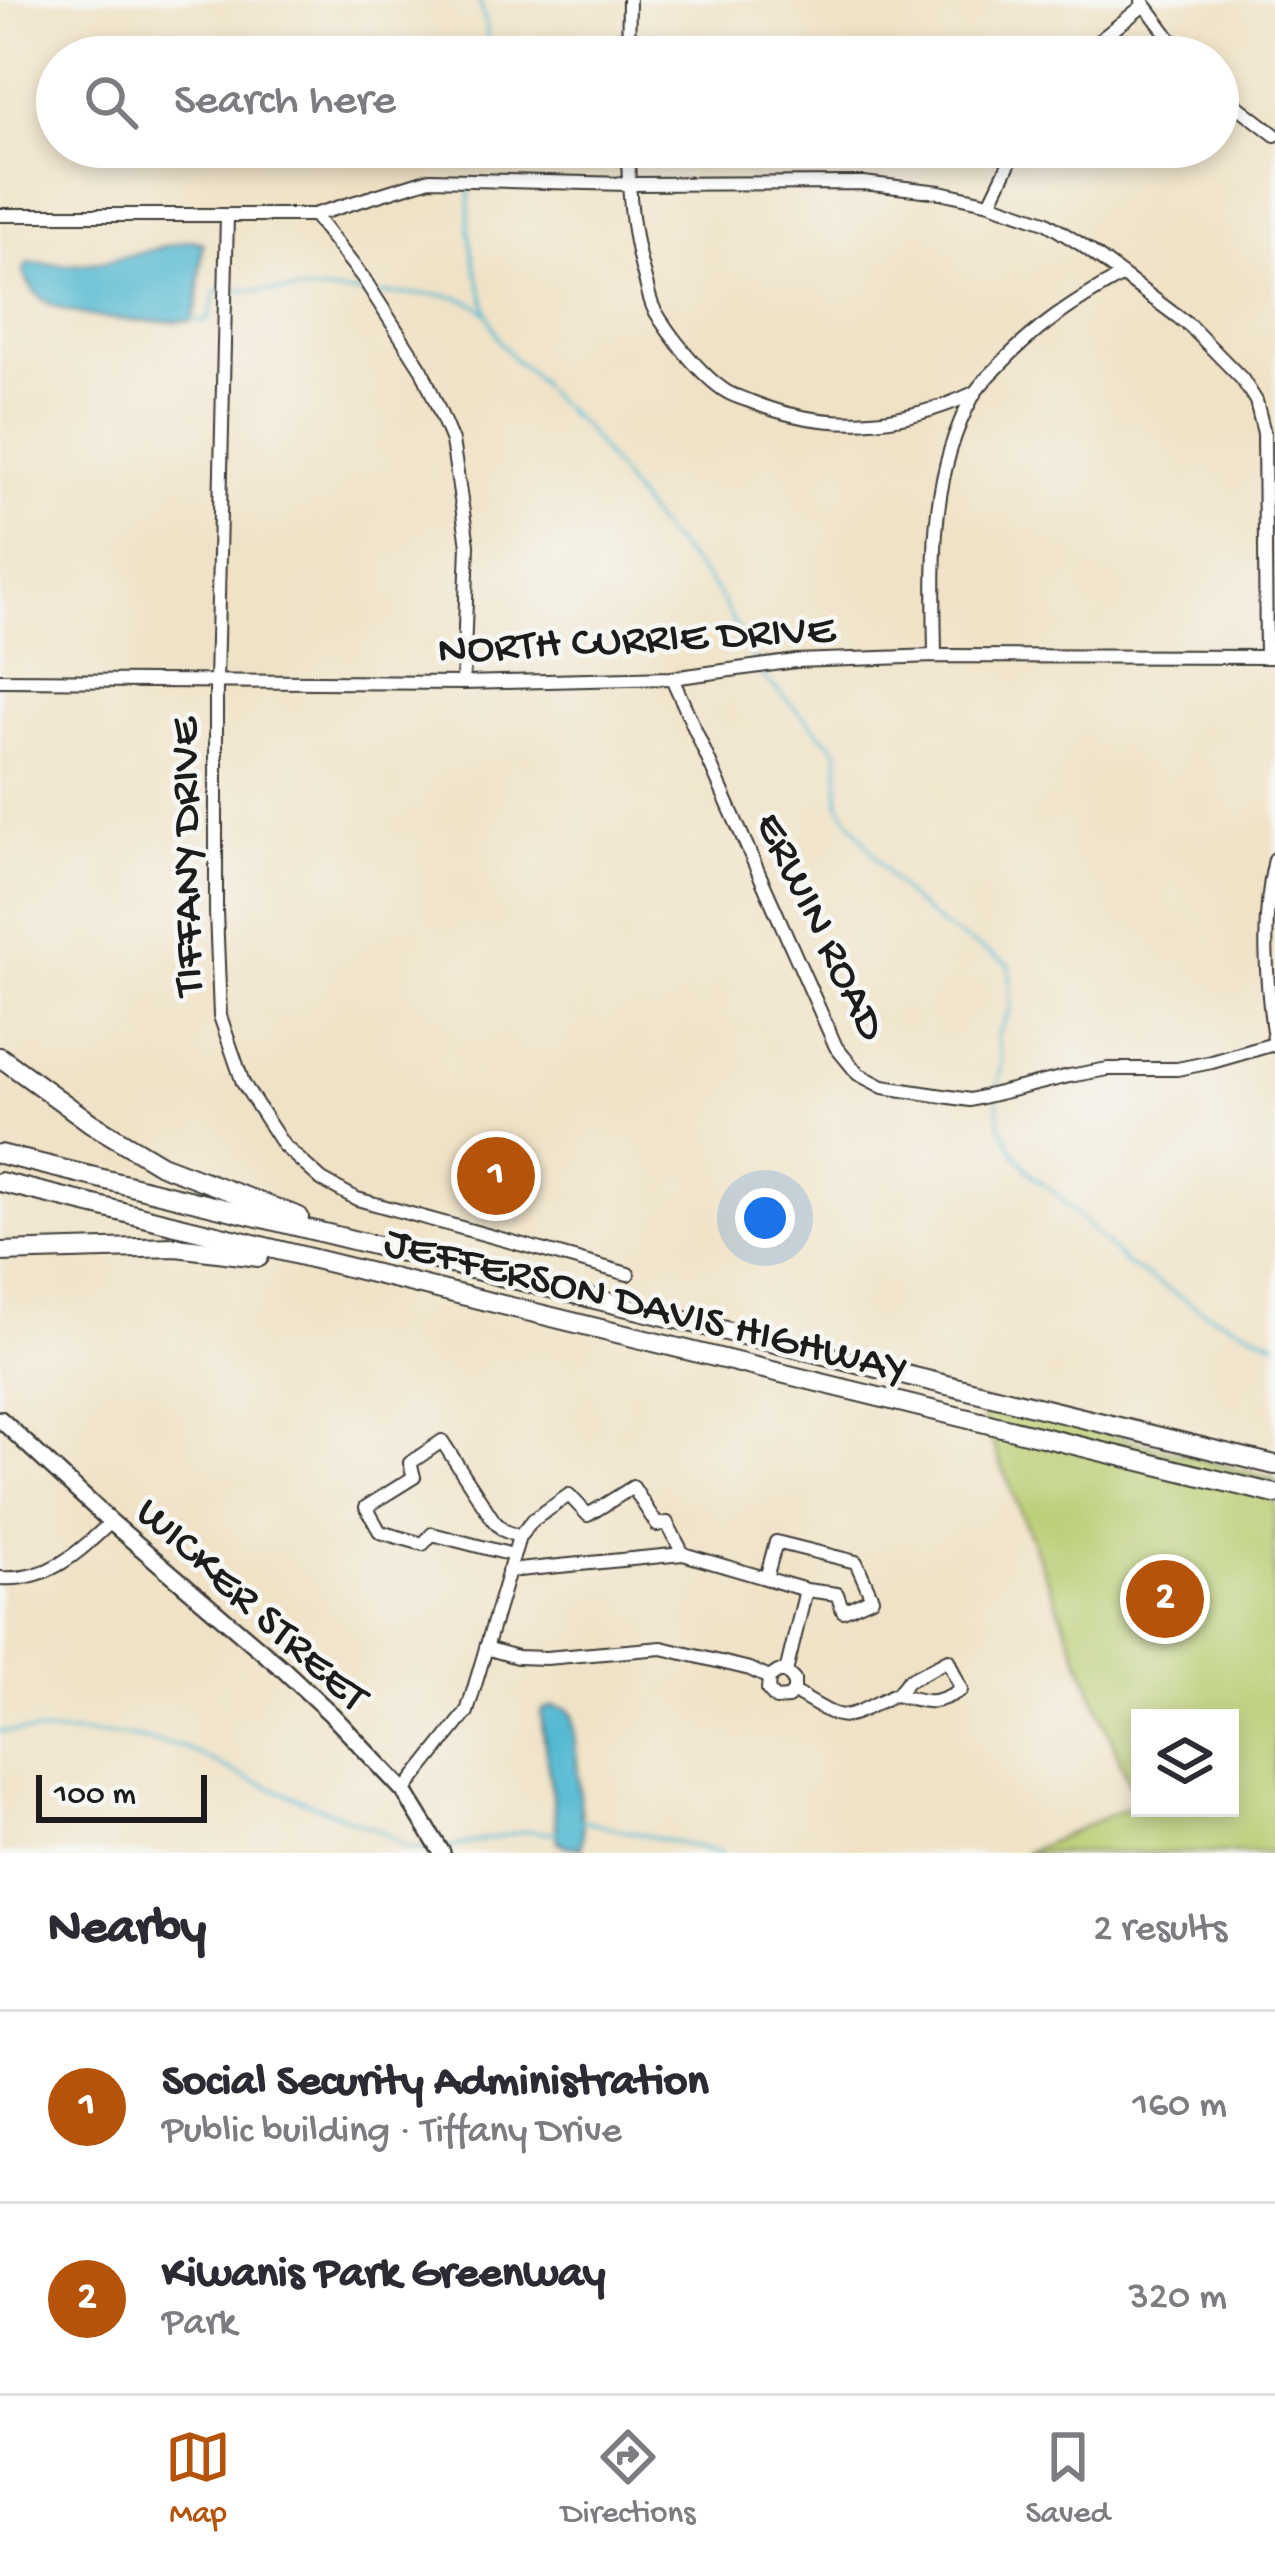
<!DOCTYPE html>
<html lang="en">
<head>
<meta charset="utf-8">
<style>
  :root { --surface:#fff; --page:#f7f7f7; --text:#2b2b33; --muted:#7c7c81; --line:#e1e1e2; --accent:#b45309 }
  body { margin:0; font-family:"Gochi Hand",sans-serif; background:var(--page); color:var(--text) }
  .controls { position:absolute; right:36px; bottom:36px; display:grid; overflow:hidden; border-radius:0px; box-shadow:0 6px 18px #0003 }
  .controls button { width:108px; height:108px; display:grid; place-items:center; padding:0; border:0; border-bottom:3px solid var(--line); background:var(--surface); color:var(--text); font:60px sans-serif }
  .scale { position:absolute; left:36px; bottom:30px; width:171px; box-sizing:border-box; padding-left:12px; border:6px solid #1c1c1c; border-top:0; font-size:33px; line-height:42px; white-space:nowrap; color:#1c1c1c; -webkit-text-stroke:9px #f6f6f2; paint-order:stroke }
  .you { position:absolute; left:765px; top:1218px; width:42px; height:42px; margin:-30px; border:9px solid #fff; border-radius:50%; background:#1a73e8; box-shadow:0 0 0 18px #1a73e833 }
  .badge { display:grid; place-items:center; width:78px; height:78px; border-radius:50%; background:var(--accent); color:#fff; font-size:39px; font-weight:700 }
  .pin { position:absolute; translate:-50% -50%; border:6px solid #fff; box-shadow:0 3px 12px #0006 }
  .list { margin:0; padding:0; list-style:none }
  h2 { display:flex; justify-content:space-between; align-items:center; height:156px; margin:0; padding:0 48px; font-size:51px }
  h2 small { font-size:39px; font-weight:400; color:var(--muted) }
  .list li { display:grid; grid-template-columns:78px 1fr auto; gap:36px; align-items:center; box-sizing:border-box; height:192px; padding:0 48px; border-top:3px solid var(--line) }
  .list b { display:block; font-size:45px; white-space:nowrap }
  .list p { margin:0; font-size:39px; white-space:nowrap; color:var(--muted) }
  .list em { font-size:39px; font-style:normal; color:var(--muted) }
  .icon { flex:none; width:66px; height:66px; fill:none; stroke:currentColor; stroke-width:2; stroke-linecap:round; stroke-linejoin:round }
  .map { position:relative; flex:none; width:1275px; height:1853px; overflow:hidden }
  .search { position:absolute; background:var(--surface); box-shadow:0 6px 18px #0003; left:36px; right:36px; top:36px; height:132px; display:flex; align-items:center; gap:30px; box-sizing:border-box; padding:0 42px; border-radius:66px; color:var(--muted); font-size:45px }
  .sheet { height:540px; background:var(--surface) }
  nav { display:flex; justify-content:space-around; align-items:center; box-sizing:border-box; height:168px; border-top:3px solid var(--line); background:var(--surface); font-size:33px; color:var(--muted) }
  nav a { display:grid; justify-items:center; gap:6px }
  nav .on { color:var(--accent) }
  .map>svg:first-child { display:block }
  .green { fill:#b8cc70; stroke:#6a7446; stroke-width:3; fill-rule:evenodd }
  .water { fill:#53b9d2; stroke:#386a77; stroke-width:3 }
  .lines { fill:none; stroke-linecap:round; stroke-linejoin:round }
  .stream { stroke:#53b9d2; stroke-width:3 }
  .minor-casing { stroke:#3c3a36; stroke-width:16 }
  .major-casing { stroke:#3c3a36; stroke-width:20 }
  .highway-casing { stroke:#3c3a36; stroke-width:22 }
  .minor { stroke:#fff; stroke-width:12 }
  .major { stroke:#fff; stroke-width:15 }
  .highway { stroke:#fff; stroke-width:18 }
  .labels { text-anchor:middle; stroke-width:9; stroke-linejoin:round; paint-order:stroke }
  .street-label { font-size:45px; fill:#1c1c1c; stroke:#f6f6f2 }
</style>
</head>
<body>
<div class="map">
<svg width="1275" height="1853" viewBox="0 0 1275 1853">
  <rect width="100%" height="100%" fill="#f6f6f2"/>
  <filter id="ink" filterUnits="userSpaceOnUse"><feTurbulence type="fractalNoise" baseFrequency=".00833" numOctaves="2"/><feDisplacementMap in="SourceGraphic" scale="24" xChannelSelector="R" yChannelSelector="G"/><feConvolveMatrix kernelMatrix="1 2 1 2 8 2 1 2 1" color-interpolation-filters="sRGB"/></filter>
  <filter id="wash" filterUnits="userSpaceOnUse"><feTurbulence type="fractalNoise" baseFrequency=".004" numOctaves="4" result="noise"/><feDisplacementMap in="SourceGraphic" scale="48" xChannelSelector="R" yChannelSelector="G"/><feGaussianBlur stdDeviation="2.7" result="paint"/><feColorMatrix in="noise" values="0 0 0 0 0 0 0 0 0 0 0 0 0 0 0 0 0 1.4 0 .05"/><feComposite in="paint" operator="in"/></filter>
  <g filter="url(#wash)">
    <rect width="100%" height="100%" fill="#f0e2c6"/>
    <!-- green -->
    <path class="green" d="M976 1401 1071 1423 1275 1480V1853H1024L1137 1803ZM1140 1718H1230V1808H1140Z"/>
    <!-- water -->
    <g class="water">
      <path d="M191 240 203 243 197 307 191 321C151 322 82 322 47 302 35 296 29 284 23 272L28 263 72 265 107 261Z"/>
      <path d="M553 1706 567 1709 573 1716 583 1834 581 1848 566 1846 558 1841 541 1715 542 1710Z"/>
    </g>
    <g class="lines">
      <!-- stream -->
      <g class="stream">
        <path d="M479 0 487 28 489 57"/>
        <path d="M470 169 471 147"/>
        <path d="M470 188 469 227 473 257 488 315 500 342 514 359 532 374 550 396 586 429 652 519 716 590 755 662"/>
        <path d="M230 290 365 293"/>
        <path d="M380 294C412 295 462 288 486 313"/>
        <path d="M192 318 201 322 209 319 217 290H221"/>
        <path d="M758 671 838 751 839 805 891 878 906 895 943 927 1010 965 1011 1008 997 1036 1002 1062 998 1086"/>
        <path d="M997 1101 1000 1123 1014 1152 1031 1174 1053 1191 1125 1263 1205 1312 1275 1342"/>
        <path d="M0 1731 122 1735 186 1748 242 1776 384 1833 405 1847 431 1850"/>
        <path d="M579 1822 583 1821 723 1853"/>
        <path d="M446 1848 527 1831 560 1833"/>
      </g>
    </g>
  </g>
  <g filter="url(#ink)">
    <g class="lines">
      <!-- minor casing -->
      <g class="minor-casing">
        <g id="minor">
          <path d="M1142 1 1184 57"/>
          <path d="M628 57 629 0"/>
          <path d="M1079 57 1144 5"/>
          <path d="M1218 91 1275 135"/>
          <path d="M628 147C628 194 632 238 646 283 648 291 650 301 654 309 669 335 701 376 727 392 734 396 744 399 752 402 826 432 902 427 974 393"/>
          <path d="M990 203 1017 147"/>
          <path d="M0 215H314L430 179 628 184 863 183 940 192 990 203 1045 222 1082 245 1190 326 1242 379 1256 401 1264 433 1266 657"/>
          <path d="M314 215 364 279 422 370 452 441 468 545 463 683"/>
          <path d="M227 216 216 682V911L220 1016 243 1083 283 1145 322 1180 357 1199 628 1274"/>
          <path d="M935 656C934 568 928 476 973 396 978 386 988 377 996 369 1033 329 1074 302 1121 276"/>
          <path d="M672 678 836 1047 858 1074 883 1087 970 1100 1069 1076 1108 1069H1177L1212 1062 1274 1044"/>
          <path d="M0 680 463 683 672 678 796 661 935 656 1275 657"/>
          <path d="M1275 859C1261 919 1266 985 1275 1046"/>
          <path d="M513 1555 432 1534 423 1544 380 1532 366 1507 414 1477 410 1463 442 1441 494 1521 503 1530 519 1537"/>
          <path d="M508 1571 683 1554 806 1590 837 1594 843 1611 872 1598 856 1562 776 1542 766 1578"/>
          <path d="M0 1578C48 1582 78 1553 111 1522"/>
          <path d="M486 1648 517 1657 546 1658 662 1648 750 1669 769 1678 778 1672H786L794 1680V1692L788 1698 776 1699 768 1690 769 1678"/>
          <path d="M786 1672 806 1590"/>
          <path d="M794 1692C848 1723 837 1723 893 1695 925 1699 928 1709 961 1690L948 1660 908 1681 897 1694"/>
          <path d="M404 1791 467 1712 519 1537 533 1520 569 1495 588 1515 633 1487 657 1525 667 1523 683 1554"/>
        </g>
      </g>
      <!-- major casing -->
      <g class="major-casing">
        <path id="major" d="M0 1419 111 1522 284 1670 331 1714 404 1791 442 1853"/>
      </g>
      <!-- highway casing -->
      <g class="highway-casing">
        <g id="highway">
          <path d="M0 1057 91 1123 161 1165 299 1217"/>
          <path d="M0 1154 1275 1465"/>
          <path d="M0 1182 1275 1494"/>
          <path d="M0 1252 176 1247 259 1257"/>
        </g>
      </g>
      <!-- minor -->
      <use href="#minor" class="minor"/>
      <!-- major -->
      <use href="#major" class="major"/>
      <!-- highway -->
      <use href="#highway" class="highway"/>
    </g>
  </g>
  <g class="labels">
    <!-- street labels -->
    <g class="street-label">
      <text transform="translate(636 635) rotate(-3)" y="16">NORTH CURRIE DRIVE</text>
      <text transform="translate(182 857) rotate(-91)" y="16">TIFFANY DRIVE</text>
      <text transform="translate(825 924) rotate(64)" y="16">ERWIN ROAD</text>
      <text transform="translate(647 1301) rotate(14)" y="16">JEFFERSON DAVIS HIGHWAY</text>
      <text transform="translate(255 1601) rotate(42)" y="16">WICKER STREET</text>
    </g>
  </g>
</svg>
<div class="controls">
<button><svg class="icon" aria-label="layers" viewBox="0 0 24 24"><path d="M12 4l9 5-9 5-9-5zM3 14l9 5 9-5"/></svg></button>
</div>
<div class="scale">100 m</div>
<div class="you"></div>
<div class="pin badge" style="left:496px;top:1176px">1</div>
<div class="pin badge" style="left:1165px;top:1599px">2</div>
<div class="search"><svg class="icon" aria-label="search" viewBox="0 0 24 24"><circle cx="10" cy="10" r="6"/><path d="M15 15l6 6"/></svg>Search here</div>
</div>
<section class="sheet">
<h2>Nearby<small>2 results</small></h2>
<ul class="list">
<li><span class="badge">1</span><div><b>Social Security Administration</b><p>Public building · Tiffany Drive</p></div><em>160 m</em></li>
<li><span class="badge">2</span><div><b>Kiwanis Park Greenway</b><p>Park</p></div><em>320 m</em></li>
</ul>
</section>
<nav>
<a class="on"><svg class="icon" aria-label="map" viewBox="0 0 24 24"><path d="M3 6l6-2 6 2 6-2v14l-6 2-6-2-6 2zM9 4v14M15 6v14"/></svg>Map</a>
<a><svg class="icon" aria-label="directions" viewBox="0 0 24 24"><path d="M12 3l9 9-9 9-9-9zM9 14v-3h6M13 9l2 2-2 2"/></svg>Directions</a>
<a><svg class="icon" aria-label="saved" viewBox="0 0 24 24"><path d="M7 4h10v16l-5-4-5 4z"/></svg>Saved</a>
</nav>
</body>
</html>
